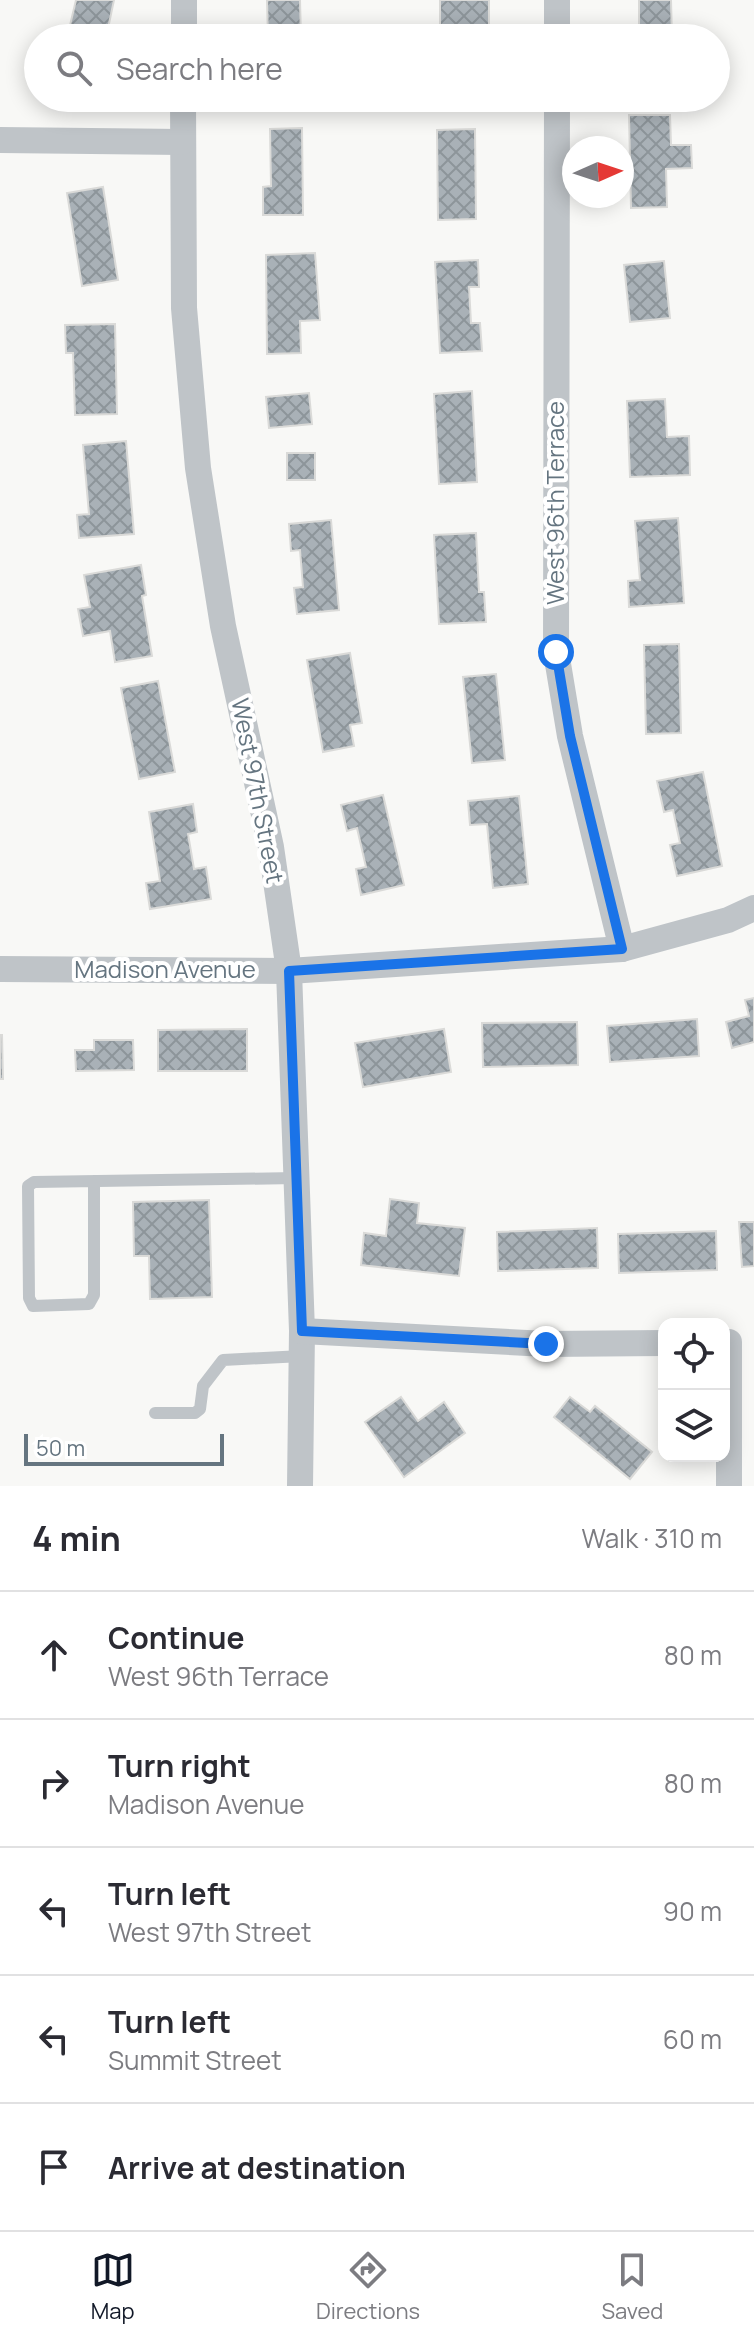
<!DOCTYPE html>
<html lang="en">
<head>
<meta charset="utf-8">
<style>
  :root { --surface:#fff; --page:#f2f2f3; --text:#2b2b33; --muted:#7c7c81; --line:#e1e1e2; --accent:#111827 }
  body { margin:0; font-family:Manrope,sans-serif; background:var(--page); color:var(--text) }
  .controls { position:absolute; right:24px; bottom:24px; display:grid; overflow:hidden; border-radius:16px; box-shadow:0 4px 20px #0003 }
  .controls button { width:72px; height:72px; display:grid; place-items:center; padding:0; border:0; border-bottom:2px solid var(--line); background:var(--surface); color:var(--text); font:40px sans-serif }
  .compass { position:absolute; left:562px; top:136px; width:72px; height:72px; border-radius:50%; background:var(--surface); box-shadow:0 4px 20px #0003; rotate:87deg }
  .scale { position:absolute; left:24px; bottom:20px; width:200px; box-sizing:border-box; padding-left:8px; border:4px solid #657580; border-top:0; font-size:22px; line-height:28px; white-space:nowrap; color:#657580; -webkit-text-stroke:6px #fff; paint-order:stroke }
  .stop { position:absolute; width:24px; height:24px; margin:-18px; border:6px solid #1a73e8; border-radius:50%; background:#fff }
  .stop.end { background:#1a73e8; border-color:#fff; box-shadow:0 2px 8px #0008 }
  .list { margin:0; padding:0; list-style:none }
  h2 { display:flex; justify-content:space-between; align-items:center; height:104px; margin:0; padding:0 32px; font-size:34px }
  h2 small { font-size:26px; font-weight:400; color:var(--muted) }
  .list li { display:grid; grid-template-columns:52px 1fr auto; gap:24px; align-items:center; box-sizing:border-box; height:128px; padding:0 32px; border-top:2px solid var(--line) }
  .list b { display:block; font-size:30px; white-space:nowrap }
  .list p { margin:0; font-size:26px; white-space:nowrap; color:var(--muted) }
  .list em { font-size:26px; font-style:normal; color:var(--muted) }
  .icon { flex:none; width:44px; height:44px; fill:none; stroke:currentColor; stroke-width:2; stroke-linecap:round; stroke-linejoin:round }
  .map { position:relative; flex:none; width:754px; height:1486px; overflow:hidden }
  .search { position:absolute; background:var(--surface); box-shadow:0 4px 20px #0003; left:24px; right:24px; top:24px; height:88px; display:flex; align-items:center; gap:20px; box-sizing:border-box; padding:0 28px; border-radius:44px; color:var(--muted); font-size:30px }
  .sheet { height:744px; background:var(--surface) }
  nav { display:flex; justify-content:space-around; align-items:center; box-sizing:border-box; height:112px; border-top:2px solid var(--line); background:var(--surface); font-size:22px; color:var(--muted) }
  nav a { display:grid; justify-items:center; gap:4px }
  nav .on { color:var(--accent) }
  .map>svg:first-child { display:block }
  .building { fill:url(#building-cross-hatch); stroke:#dadad8; stroke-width:2 }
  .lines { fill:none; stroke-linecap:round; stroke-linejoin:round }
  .service { stroke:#bfc4c8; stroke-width:12 }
  .minor { stroke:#bfc4c8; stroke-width:26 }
  .route { stroke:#1a73e8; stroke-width:10 }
  .labels { text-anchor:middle; stroke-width:8; stroke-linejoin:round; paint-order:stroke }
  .street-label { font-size:24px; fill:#657580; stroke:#fff }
</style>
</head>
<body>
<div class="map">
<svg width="754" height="1486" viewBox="0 0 754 1486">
  <defs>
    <pattern id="building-cross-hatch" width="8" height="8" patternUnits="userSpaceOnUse" patternTransform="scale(2)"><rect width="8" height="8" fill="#a9b1b7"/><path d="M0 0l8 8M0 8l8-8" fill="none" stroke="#8d959a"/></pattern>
  </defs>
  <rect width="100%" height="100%" fill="#f8f8f6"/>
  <!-- building -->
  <g class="building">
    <path d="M76 0H114L106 38H67Z"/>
    <path d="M267 0H300L301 38H268Z"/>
    <path d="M440 0H489V26H483V38H440Z"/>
    <path d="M639 0H671L672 38H639Z"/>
    <path d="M629 115H670L671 145H691L692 168 666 169 667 207 631 208Z"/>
    <path d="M302 128 303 215H263V187L271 186 270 129Z"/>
    <path d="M475 129 476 219 438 220 437 130Z"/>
    <path d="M103 187 118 280 82 286 67 193Z"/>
    <path d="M315 253 320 320 300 321 301 353 267 354 266 255Z"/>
    <path d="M478 260 479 287H469L471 323H480L482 351 440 353 435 262Z"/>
    <path d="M664 261 670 318 630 322 624 265Z"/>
    <path d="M115 324 117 414 75 415 73 353H66L65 325Z"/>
    <path d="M472 391 477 482 439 484 434 394Z"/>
    <path d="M309 393 312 424 269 428 266 397Z"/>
    <path d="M665 399 667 437 689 436 690 475 630 477 627 401Z"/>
    <path d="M126 441 134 534 79 538 77 515 89 514 83 445Z"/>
    <rect x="287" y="453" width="28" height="27"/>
    <path d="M678 518 684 603 629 607 628 581 640 580 635 521Z"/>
    <path d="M331 520 339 610 297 614 294 588 303 587 300 550 291 551 289 524Z"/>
    <path d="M476 533 479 592H484L486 622 439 624 434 535Z"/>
    <path d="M141 565 146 595 142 596 152 656 115 662 110 631 83 636 78 609 90 607 84 575Z"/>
    <path d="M679 644 681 733 646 734 644 645Z"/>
    <path d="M350 653 362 723 350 725 354 746 323 752 307 660Z"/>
    <path d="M496 674 505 760 472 763 463 677Z"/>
    <path d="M158 681 175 772 139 779 121 688Z"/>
    <path d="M703 772 722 866 677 876 670 845 680 843 673 810 664 812 657 781Z"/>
    <path d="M383 795 404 885 361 895 356 869 366 867 357 828 347 831 341 805Z"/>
    <path d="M519 796 528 884 493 888 487 824 470 825 468 801Z"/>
    <path d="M193 804 197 832 188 834 194 869 206 867 211 899 150 909 146 883 160 881 149 812Z"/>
    <path d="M754 998V1042L732 1048 726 1022 749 1016 745 1000Z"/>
    <path d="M697 1019 699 1056 610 1062 607 1026Z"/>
    <path d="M577 1022 578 1065 483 1067 482 1023Z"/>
    <path d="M247 1029V1071H158V1030Z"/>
    <path d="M444 1029 451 1072 363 1087 355 1043Z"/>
    <path d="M0 1035H2L3 1079H0Z"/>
    <path d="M94 1040H133L134 1070 76 1071 75 1050H94Z"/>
    <path d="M390 1199 419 1203 417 1223 465 1228 459 1276 361 1265 364 1233 386 1236Z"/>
    <path d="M209 1200 212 1297 150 1299 149 1256H134L133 1202Z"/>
    <path d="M739 1222H754V1266L742 1267Z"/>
    <path d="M597 1228 598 1268 498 1271 497 1232Z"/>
    <path d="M716 1231 717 1270 619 1273 618 1234Z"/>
    <path d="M401 1397 418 1421 444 1402 465 1433 404 1477 365 1422Z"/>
    <path d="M570 1397 590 1412 595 1406 652 1452 630 1479 554 1417Z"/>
  </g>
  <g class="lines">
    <!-- service -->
    <g class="service">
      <path d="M94 1181V1295L89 1304 33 1306 29 1298 28 1186 34 1182 296 1178"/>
      <path d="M155 1413H195L200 1409 203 1386 223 1360 302 1356"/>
    </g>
    <!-- minor -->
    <g class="minor">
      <path d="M184 38V0"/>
      <path d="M557 38V0"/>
      <path d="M183 98 184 308 198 468 223 626 271 847 289 971 302 1331 300 1486"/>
      <path d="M557 98 556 652 570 736 622 949"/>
      <path d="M0 140 182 142"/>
      <path d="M0 969 289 971 622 949 728 920 754 908"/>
      <path d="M302 1331 546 1344 664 1343"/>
      <path d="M729 1342V1486"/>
    </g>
  </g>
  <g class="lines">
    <!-- route -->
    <path class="route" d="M546 1344 302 1331 289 971 622 949 570 736 556 652"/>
  </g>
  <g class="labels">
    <!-- street labels -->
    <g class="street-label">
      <text transform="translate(556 503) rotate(-90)" y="8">West 96th Terrace</text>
      <text transform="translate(257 791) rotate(79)" y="8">West 97th Street</text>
      <text x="165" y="978">Madison Avenue</text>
    </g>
  </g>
</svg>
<div class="controls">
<button><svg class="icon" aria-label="locate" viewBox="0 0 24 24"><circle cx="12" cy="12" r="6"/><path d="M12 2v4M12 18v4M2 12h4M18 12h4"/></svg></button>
<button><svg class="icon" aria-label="layers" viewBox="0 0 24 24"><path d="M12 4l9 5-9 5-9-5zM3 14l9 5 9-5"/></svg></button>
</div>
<svg class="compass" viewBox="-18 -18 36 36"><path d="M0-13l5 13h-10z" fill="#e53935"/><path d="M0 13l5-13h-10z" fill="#7c7c81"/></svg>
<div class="scale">50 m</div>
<div class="stop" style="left:556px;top:652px"></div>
<div class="stop end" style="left:546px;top:1344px"></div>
<div class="search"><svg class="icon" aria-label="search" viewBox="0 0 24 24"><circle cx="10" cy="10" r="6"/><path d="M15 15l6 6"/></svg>Search here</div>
</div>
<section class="sheet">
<h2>4 min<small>Walk · 310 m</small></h2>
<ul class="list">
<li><svg class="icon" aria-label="ahead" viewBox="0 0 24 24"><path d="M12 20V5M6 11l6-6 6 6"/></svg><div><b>Continue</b><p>West 96th Terrace</p></div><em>80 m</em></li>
<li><svg class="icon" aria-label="right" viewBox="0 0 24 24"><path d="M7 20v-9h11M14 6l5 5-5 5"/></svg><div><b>Turn right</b><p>Madison Avenue</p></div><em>80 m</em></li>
<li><svg class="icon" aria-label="left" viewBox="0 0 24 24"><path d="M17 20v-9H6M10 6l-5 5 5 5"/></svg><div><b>Turn left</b><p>West 97th Street</p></div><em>90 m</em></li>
<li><svg class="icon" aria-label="left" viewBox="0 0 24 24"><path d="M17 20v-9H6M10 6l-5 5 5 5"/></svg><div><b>Turn left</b><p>Summit Street</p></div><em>60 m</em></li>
<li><svg class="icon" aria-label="arrive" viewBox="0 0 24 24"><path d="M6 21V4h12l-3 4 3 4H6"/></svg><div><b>Arrive at destination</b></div></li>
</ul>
</section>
<nav>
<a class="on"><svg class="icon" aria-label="map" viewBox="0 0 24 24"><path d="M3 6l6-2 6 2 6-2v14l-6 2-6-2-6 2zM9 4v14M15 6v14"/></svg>Map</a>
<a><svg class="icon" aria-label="directions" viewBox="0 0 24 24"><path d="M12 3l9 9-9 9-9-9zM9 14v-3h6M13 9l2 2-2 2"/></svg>Directions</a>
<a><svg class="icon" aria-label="saved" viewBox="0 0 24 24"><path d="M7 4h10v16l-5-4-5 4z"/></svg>Saved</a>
</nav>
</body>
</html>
